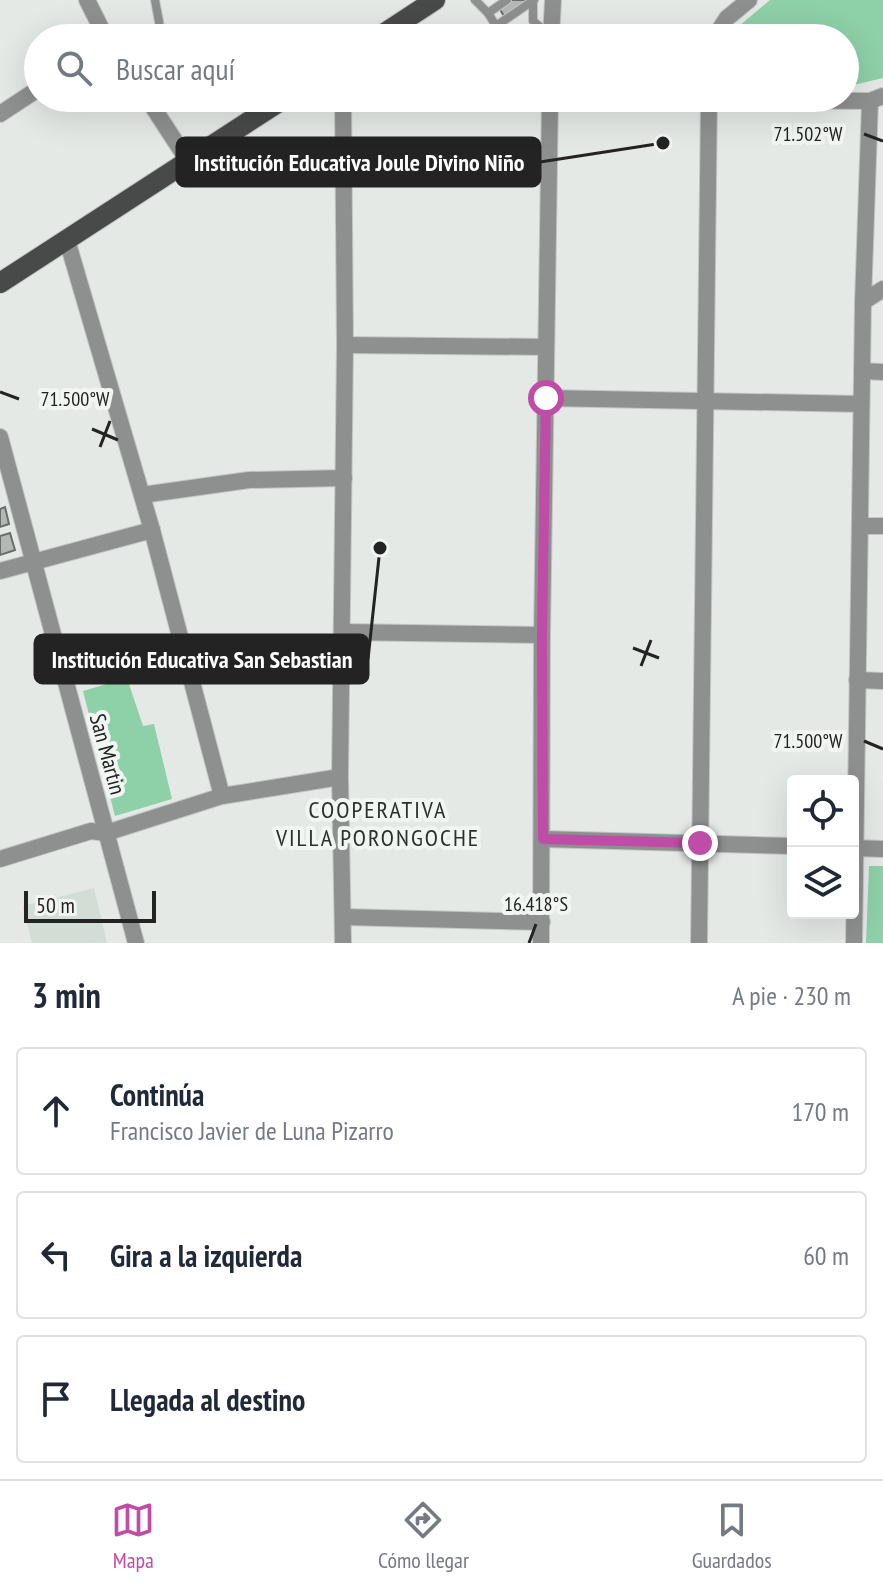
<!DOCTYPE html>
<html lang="es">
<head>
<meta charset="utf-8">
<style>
  :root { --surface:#fff; --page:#f2f2f3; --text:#1f2937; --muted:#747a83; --line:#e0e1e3; --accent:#bf4ca6 }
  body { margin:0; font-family:"PT Sans Narrow",sans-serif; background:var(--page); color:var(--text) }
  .controls { position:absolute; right:24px; bottom:24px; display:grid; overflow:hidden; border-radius:8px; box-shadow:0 8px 32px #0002 }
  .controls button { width:72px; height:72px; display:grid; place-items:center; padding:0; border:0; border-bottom:2px solid var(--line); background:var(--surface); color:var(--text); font:40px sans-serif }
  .scale { position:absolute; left:24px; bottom:20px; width:132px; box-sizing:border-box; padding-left:8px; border:4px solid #222322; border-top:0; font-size:22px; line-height:28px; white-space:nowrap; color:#222322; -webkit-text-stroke:6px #f2f6f3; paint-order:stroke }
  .stop { position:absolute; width:24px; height:24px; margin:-18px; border:6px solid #bf4ca6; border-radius:50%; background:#fff }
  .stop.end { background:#bf4ca6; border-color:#fff; box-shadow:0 2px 8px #0008 }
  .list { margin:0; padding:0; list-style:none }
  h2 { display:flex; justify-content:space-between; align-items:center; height:104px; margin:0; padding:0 32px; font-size:34px }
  h2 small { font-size:26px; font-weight:400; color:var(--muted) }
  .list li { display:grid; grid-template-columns:52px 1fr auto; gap:24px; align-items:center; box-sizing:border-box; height:128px; margin:0 16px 16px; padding:0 16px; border:2px solid var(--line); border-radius:8px }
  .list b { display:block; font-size:30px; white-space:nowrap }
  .list p { margin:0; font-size:26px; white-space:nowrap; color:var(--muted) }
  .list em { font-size:26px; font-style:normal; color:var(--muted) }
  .icon { flex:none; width:44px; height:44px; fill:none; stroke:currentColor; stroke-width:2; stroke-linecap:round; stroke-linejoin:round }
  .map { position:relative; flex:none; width:883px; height:943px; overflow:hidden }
  .search { position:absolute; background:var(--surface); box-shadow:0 8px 32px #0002; left:24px; right:24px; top:24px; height:88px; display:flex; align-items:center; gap:20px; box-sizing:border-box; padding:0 28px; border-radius:44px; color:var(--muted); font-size:30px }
  .sheet { height:536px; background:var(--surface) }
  nav { display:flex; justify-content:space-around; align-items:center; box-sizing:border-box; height:112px; border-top:2px solid var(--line); background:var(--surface); font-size:22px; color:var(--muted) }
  nav a { display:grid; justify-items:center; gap:4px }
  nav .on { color:var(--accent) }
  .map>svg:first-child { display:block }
  .built { fill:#d2ddd6 }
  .green { fill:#8ed0a8 }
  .building { fill:#b4b8b5; stroke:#6a6d6b; stroke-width:2 }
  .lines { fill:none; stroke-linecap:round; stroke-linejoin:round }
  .lane-casing { stroke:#c1c5c3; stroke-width:10 }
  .street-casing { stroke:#c1c5c3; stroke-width:18 }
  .primary-casing { stroke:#c1c5c3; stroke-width:22 }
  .lane { stroke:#8e908f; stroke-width:8 }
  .street { stroke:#8e908f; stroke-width:16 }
  .primary { stroke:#474a48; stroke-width:20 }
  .route { stroke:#bf4ca6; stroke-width:10 }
  .ticks { fill:none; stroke:#222322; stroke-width:3 }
  .labels { text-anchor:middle; stroke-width:8; stroke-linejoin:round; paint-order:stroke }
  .street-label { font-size:22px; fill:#222322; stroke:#f2f6f3 }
  .neighbourhood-label { font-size:24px; letter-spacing:2px; fill:#2d302e; stroke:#f2f6f3 }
  .ticks-label { font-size:20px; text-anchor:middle; fill:#222322; stroke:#f2f6f3; stroke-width:8; stroke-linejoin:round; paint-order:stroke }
  .leader { fill:none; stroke:#222322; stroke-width:3 }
  .callout-dot { fill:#222322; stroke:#f2f6f3; stroke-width:3 }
  .callout { fill:#222322; stroke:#222322; stroke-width:3 }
  .callout-label { font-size:24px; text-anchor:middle; font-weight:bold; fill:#fff }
</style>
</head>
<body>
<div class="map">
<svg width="883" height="943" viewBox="0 0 883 943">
  <rect width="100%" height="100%" fill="#e4e9e6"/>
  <!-- built -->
  <path class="built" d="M94 888 107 943H32L23 906Z"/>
  <!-- green -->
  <g class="green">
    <path d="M770 0H883V78L845 87V38H731L739 26Z"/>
    <path d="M127 678 143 726 154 724 172 799 115 816 83 691Z"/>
    <path d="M869 866H883V943H866Z"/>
  </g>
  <!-- building -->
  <g class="building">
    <path d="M501 0H527L531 6 507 21 496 3Z"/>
    <path d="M5 507 9 524 0 527V509Z"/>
    <path d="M10 533 15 550 0 555V536Z"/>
  </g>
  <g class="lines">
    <!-- lane casing -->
    <g class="lane-casing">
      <g id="lane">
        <path d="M155 0 162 38"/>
        <path d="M475 0 488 13 507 0"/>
        <path d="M533 0V21L550 35"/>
        <path d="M488 13 496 26 534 0"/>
      </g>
    </g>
    <!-- street casing -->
    <g class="street-casing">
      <g id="street">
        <path d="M87 0 106 38"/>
        <path d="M551 38 553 0"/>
        <path d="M714 38 727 18 749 0"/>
        <path d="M147 98 188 161"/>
        <path d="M709 100 870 101 883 96"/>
        <path d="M0 114 38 89"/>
        <path d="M67 240 152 530 222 796"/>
        <path d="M863 302 883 289"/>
        <path d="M345 345 546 347"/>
        <path d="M862 371 883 372"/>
        <path d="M546 398 861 404"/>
        <path d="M0 437 136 943"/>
        <path d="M142 495 249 480 344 478"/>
        <path d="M860 526H883"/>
        <path d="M0 571 152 530"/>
        <path d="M343 632 542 635"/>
        <path d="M857 680 883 681"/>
        <path d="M543 839 793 846"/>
        <path d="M853 848 883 849"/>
        <path d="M0 859 91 831 106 833 222 796 340 777"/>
        <path d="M343 917 542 922"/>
        <path d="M343 943 340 777 345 345 343 98"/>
        <path d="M541 943 542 635 550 98"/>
        <path d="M699 943 709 98"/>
        <path d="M854 943 863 302 870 101"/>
      </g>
    </g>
    <!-- primary casing -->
    <g class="primary-casing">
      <g id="primary">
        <path d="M377 38 435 0"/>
        <path d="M0 283 285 98"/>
      </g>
    </g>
    <!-- lane -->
    <use href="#lane" class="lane"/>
    <!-- street -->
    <use href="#street" class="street"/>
    <!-- primary -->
    <use href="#primary" class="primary"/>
  </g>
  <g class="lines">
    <!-- route -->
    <path class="route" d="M546 398 542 635 543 839 700 843"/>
  </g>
  <!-- ticks -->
  <path class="ticks" d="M864 134 883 141M0 392 19 399M92 429 118 440M100 447 110 421M633 648 659 658M641 666 651 640M864 741 883 749M529 943 536 924"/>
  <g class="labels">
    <!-- street labels -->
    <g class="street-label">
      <text transform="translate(108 754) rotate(75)" y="8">San Martin</text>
    </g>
    <!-- neighbourhood labels -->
    <g class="neighbourhood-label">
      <text x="378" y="818">COOPERATIVA<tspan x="378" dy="28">VILLA PORONGOCHE</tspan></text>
    </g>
  </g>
  <g class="ticks-label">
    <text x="808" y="141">71.502°W</text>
    <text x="75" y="406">71.500°W</text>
    <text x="808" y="748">71.500°W</text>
    <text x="536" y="911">16.418°S</text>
  </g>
  <!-- callouts -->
  <path class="leader" d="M663 143L540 162M380 548L368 659"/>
  <g class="callout-dot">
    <circle cx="663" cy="143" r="8"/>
    <circle cx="380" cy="548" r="8"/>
  </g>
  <g class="callout">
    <rect x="177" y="138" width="363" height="48" rx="8"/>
    <rect x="35" y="635" width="333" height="48" rx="8"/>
  </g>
  <g class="callout-label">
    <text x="359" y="171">Institución Educativa Joule Divino Niño</text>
    <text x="202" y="668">Institución Educativa San Sebastian</text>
  </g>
</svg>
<div class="controls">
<button><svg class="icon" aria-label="locate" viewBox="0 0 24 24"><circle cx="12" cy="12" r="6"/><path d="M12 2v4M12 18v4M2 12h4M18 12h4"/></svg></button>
<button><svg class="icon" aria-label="layers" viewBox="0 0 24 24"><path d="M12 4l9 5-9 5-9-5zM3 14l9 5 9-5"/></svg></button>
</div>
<div class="scale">50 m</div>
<div class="stop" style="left:546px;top:398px"></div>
<div class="stop end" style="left:700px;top:843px"></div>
<div class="search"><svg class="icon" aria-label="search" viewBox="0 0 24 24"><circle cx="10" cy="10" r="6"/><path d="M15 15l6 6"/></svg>Buscar aquí</div>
</div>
<section class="sheet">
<h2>3 min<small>A pie · 230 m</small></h2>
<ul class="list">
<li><svg class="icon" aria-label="ahead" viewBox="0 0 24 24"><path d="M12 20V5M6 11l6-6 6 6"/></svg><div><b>Continúa</b><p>Francisco Javier de Luna Pizarro</p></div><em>170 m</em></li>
<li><svg class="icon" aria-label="left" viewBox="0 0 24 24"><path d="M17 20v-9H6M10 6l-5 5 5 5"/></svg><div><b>Gira a la izquierda</b></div><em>60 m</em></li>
<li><svg class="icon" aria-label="arrive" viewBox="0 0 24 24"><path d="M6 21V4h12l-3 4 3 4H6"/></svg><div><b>Llegada al destino</b></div></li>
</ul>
</section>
<nav>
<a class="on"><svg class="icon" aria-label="map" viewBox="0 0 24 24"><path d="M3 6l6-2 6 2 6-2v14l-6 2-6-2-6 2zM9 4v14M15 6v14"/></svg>Mapa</a>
<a><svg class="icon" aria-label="directions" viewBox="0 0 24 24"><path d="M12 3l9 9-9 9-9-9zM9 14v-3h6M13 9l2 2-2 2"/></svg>Cómo llegar</a>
<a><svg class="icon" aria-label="saved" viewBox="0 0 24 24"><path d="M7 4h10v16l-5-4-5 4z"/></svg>Guardados</a>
</nav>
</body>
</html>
